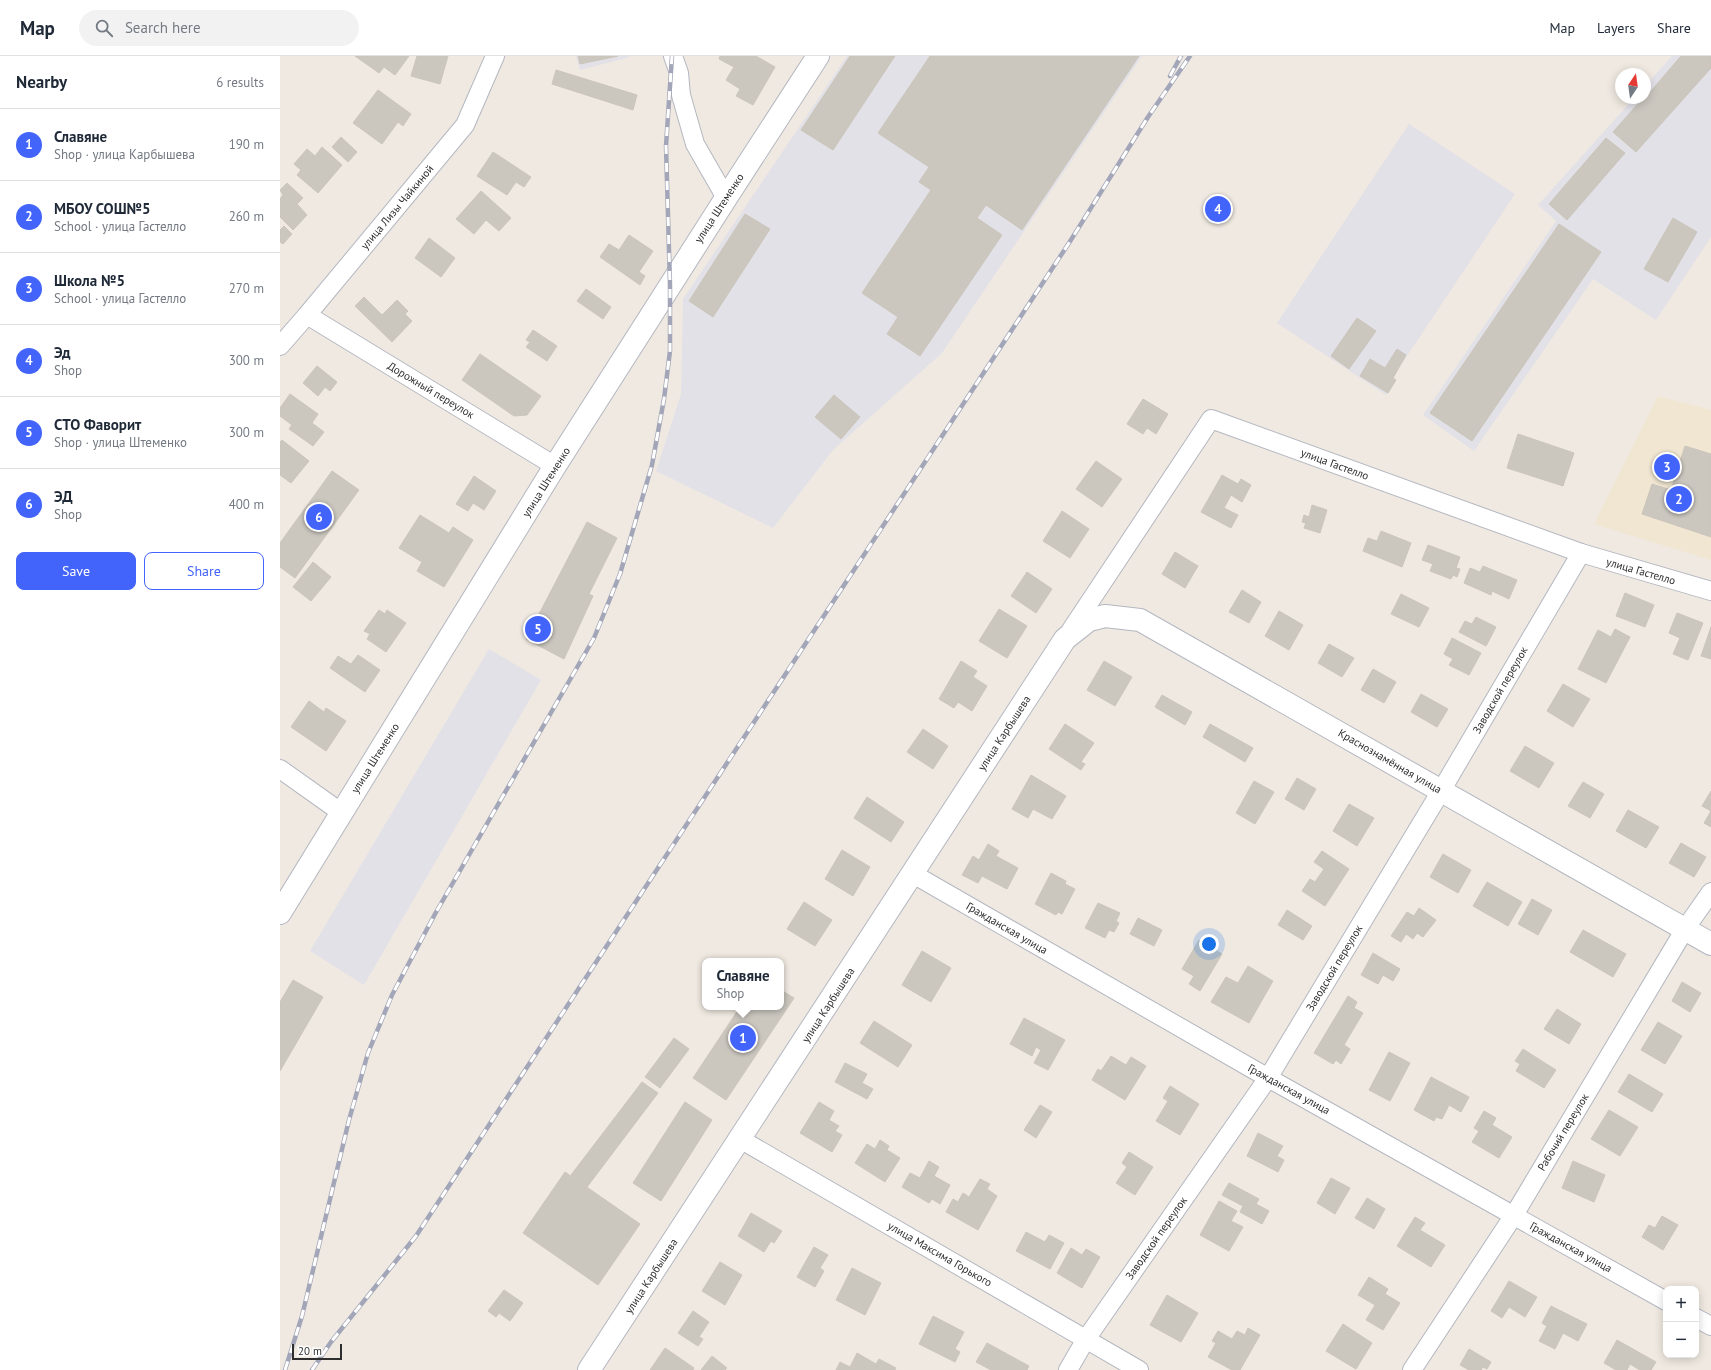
<!DOCTYPE html>
<html lang="en">
<head>
<meta charset="utf-8">
<style>
  :root { --surface:#fff; --page:#f2f2f3; --text:#1f2937; --muted:#747a83; --line:#e0e1e3; --accent:#4264fb }
  body { margin:0; font-family:"PT Sans",sans-serif; background:var(--page); color:var(--text) }
  .controls { position:absolute; right:12px; bottom:12px; display:grid; overflow:hidden; border-radius:8px; box-shadow:0 2px 10px #0003 }
  .controls button { width:36px; height:36px; display:grid; place-items:center; padding:0; border:0; border-bottom:1px solid var(--line); background:var(--surface); color:var(--text); font:20px sans-serif }
  .compass { position:absolute; left:1335px; top:12px; width:36px; height:36px; border-radius:50%; background:var(--surface); box-shadow:0 2px 10px #0003; rotate:13deg }
  .scale { position:absolute; left:12px; bottom:10px; width:50px; box-sizing:border-box; padding-left:4px; border:2px solid #2e2e2e; border-top:0; font-size:11px; line-height:14px; white-space:nowrap; color:#2e2e2e; -webkit-text-stroke:3px #fff; paint-order:stroke }
  .you { position:absolute; left:929px; top:888px; width:14px; height:14px; margin:-10px; border:3px solid #fff; border-radius:50%; background:#1a73e8; box-shadow:0 0 0 6px #1a73e833 }
  .badge { display:grid; place-items:center; width:26px; height:26px; border-radius:50%; background:var(--accent); color:#fff; font-size:13px; font-weight:700 }
  .pin { position:absolute; translate:-50% -50%; border:2px solid #fff; box-shadow:0 1px 4px #0006 }
  .popup { position:absolute; left:422px; top:902px; width:82px; height:52px; box-sizing:border-box; display:grid; place-content:center; border-radius:8px; background:var(--surface); filter:drop-shadow(0 1px 3px #0005); font-size:13px; white-space:nowrap; color:var(--muted) }
  .popup b { font-size:15px; color:var(--text) }
  .popup::after { content:''; position:absolute; left:50%; top:100%; margin-left:-8px; border:8px solid transparent; border-top-color:var(--surface) }
  .list { margin:0; padding:0; list-style:none }
  h2 { display:flex; justify-content:space-between; align-items:center; height:52px; margin:0; padding:0 16px; font-size:17px }
  h2 small { font-size:13px; font-weight:400; color:var(--muted) }
  .list li { display:grid; grid-template-columns:26px 1fr auto; gap:12px; align-items:center; box-sizing:border-box; height:72px; padding:0 16px; border-top:1px solid var(--line) }
  .list b { display:block; font-size:15px; white-space:nowrap }
  .list p { margin:0; font-size:13px; white-space:nowrap; color:var(--muted) }
  .list em { font-size:13px; font-style:normal; color:var(--muted) }
  .actions { display:flex; gap:8px; padding:12px 16px }
  .actions a { flex:1; padding:9px 0; border:1px solid var(--accent); border-radius:8px; text-align:center; font-size:14px; color:var(--accent) }
  .actions .main { background:var(--accent); color:#fff }
  .icon { flex:none; width:22px; height:22px; fill:none; stroke:currentColor; stroke-width:2; stroke-linecap:round; stroke-linejoin:round }
  .map { position:relative; flex:none; width:1431px; height:1314px; overflow:hidden }
  header { display:flex; align-items:center; gap:24px; box-sizing:border-box; height:56px; padding:0 20px; background:var(--surface); border-bottom:1px solid var(--line) }
  header strong { font-size:19px }
  nav { display:flex; gap:22px; margin-inline-start:auto; font-size:14px }
  .search { width:280px; height:36px; background:var(--page); display:flex; align-items:center; gap:10px; box-sizing:border-box; padding:0 14px; border-radius:22px; color:var(--muted); font-size:15px }
  main { display:flex }
  aside { flex:1; background:var(--surface) }
  .map>svg:first-child { display:block }
  .industrial { fill:#e3e1e8 }
  .education { fill:#f0e6d1 }
  .building { fill:#cbc7bf; stroke:#cbc5ba }
  .lines { fill:none; stroke-linecap:round; stroke-linejoin:round }
  .minor-casing { stroke:#b4b7c1; stroke-width:20 }
  .secondary-casing { stroke:#b4b7c1; stroke-width:24 }
  .minor { stroke:#fff; stroke-width:18 }
  .secondary { stroke:#fff; stroke-width:22 }
  .rail-casing { stroke:#a3a6b8; stroke-width:4.5 }
  .rail { stroke:#fff; stroke-width:3; stroke-dasharray:9; stroke-linecap:butt }
  .labels { text-anchor:middle; stroke-width:3; stroke-linejoin:round; paint-order:stroke }
  .street-label { font-size:11px; fill:#2e2e2e; stroke:#fff }
</style>
</head>
<body>
<header>
<strong>Map</strong>
<div class="search"><svg class="icon" aria-label="search" viewBox="0 0 24 24"><circle cx="10" cy="10" r="6"/><path d="M15 15l6 6"/></svg>Search here</div>
<nav><a>Map</a><a>Layers</a><a>Share</a></nav>
</header>
<main>
<aside>
<h2>Nearby<small>6 results</small></h2>
<ul class="list">
<li><span class="badge">1</span><div><b>Славяне</b><p>Shop · улица Карбышева</p></div><em>190 m</em></li>
<li><span class="badge">2</span><div><b>МБОУ СОШ№5</b><p>School · улица Гастелло</p></div><em>260 m</em></li>
<li><span class="badge">3</span><div><b>Школа №5</b><p>School · улица Гастелло</p></div><em>270 m</em></li>
<li><span class="badge">4</span><div><b>Эд</b><p>Shop</p></div><em>300 m</em></li>
<li><span class="badge">5</span><div><b>СТО Фаворит</b><p>Shop · улица Штеменко</p></div><em>300 m</em></li>
<li><span class="badge">6</span><div><b>ЭД</b><p>Shop</p></div><em>400 m</em></li>
</ul>
<div class="actions"><a class="main">Save</a><a>Share</a></div>
</aside>
<div class="map">
<svg width="1431" height="1314" viewBox="0 0 1431 1314">
  <rect width="100%" height="100%" fill="#efe9e1"/>
  <!-- industrial -->
  <g class="industrial">
    <path d="M296 0H349L350 1 300 14Z"/>
    <path d="M567 0H862L662 297 553 394 493 472 376 415 401 338 403 243Z"/>
    <path d="M1392 0H1431V181L1376 264 1313 223 1194 395 1143 359 1276 165 1258 149 1354 42H1365V30Z"/>
    <path d="M1129 68 1235 138 1113 321 1116 324 1106 339 997 267Z"/>
    <path d="M209 593 261 624 84 929 30 895Z"/>
  </g>
  <!-- education -->
  <path class="education" d="M1378 340 1431 354V504L1314 468Z"/>
  <!-- building -->
  <g class="building">
    <path d="M75 0H129L115 19 104 11 99 17Z"/>
    <path d="M137 0H168L160 28 131 20Z"/>
    <path d="M298 0H338L300 8Z"/>
    <path d="M440 0H476L495 11 473 49 456 40 460 33 446 24 454 11 439 3Z"/>
    <path d="M570 0H615L553 94 521 74Z"/>
    <path d="M650 0H859L742 174 706 149 697 162 722 179 640 300 607 278 618 261 582 237 651 134 639 126 649 111 598 77Z"/>
    <path d="M1401 0H1431V12L1356 96 1333 76 1363 42H1365Z"/>
    <path d="M276 14 357 39 353 54 272 28Z"/>
    <path d="M98 34 131 58 123 70 118 66 102 88 73 67Z"/>
    <path d="M61 81 77 96 68 106 52 91Z"/>
    <path d="M1326 82 1345 97 1287 164 1269 148Z"/>
    <path d="M42 91 62 109 38 137 17 119 21 114 14 108 27 93 35 100Z"/>
    <path d="M213 96 251 121 244 131 236 126 227 139 197 120Z"/>
    <path d="M7 127 23 142 17 148 27 159 13 174 0 161V143L3 139 0 134Z"/>
    <path d="M201 135 231 162 219 175 206 164 194 178 176 163Z"/>
    <path d="M465 158 490 173 433 261 409 245Z"/>
    <path d="M1393 162 1417 176 1388 226 1364 213Z"/>
    <path d="M1279 168 1321 196 1192 385 1150 357Z"/>
    <path d="M4 170 12 178 3 188 0 186V174Z"/>
    <path d="M349 179 373 195 359 216 365 220 360 229 320 201 329 188 339 194Z"/>
    <path d="M149 182 175 202 161 221 135 202Z"/>
    <path d="M306 233 331 251 323 263 297 245Z"/>
    <path d="M84 241 102 259 117 244 128 255 125 258 132 265 112 286 75 250Z"/>
    <path d="M1077 262 1096 275 1069 313 1051 300Z"/>
    <path d="M253 274 277 290 267 305 246 291 250 286 246 284Z"/>
    <path d="M1117 293 1126 299 1113 322 1116 324 1108 337 1080 320 1090 303 1105 312Z"/>
    <path d="M200 298 261 340 247 359 234 360 182 324Z"/>
    <path d="M37 310 57 326 50 335 45 331 38 340 23 327Z"/>
    <path d="M10 338 38 358 32 367 44 376 33 390 9 373 12 369 0 360V352Z"/>
    <path d="M554 339 580 361 561 383 535 361Z"/>
    <path d="M863 343 888 358 876 378 867 372 863 378 847 368Z"/>
    <path d="M1238 378 1294 397 1283 430 1227 412Z"/>
    <path d="M2 384 29 405 11 427 0 419V386Z"/>
    <path d="M1405 390 1431 398V481L1362 458 1372 428 1391 434Z"/>
    <path d="M816 405 842 423 822 451 796 433Z"/>
    <path d="M52 415 79 434 15 522 0 511V487Z"/>
    <path d="M942 419 958 428 961 423 971 429 962 446 951 439 944 452 958 459 951 472 921 456Z"/>
    <path d="M194 420 216 435 204 454 193 447 188 455 176 448Z"/>
    <path d="M1032 449 1047 454 1040 477 1024 472 1026 467 1022 466 1024 459 1029 461Z"/>
    <path d="M782 455 809 473 790 502 763 485Z"/>
    <path d="M140 459 169 477 173 471 193 484 164 531 137 515 142 506 119 492Z"/>
    <path d="M307 466 337 482 309 538 313 540 284 603 246 583Z"/>
    <path d="M1101 475 1131 487 1122 511 1083 495 1088 482 1097 485Z"/>
    <path d="M1148 489 1180 501 1176 512 1180 513 1177 521 1173 519 1171 523 1150 515 1153 508 1142 504Z"/>
    <path d="M895 496 918 510 905 532 882 518Z"/>
    <path d="M33 506 51 521 31 545 13 531Z"/>
    <path d="M1203 510 1237 524 1229 543 1212 535 1211 539 1184 527 1190 512 1200 516Z"/>
    <path d="M747 516 772 533 756 557 731 540Z"/>
    <path d="M962 534 981 546 969 567 949 556Z"/>
    <path d="M1345 537 1374 549 1365 571 1336 560Z"/>
    <path d="M1121 538 1149 552 1139 571 1111 558Z"/>
    <path d="M719 553 747 570 727 602 699 585Z"/>
    <path d="M99 554 105 558 107 554 126 567 106 596 87 583 90 578 84 575Z"/>
    <path d="M999 555 1023 569 1009 594 985 580Z"/>
    <path d="M1397 557 1423 567 1408 604 1393 598 1400 582 1389 577Z"/>
    <path d="M1196 561 1216 571 1206 590 1179 576 1185 565 1192 568Z"/>
    <path d="M1431 571V603L1421 600Z"/>
    <path d="M1335 573 1350 581 1326 627 1298 613 1318 574 1331 581Z"/>
    <path d="M1172 582 1201 597 1189 619 1169 609 1173 603 1164 598Z"/>
    <path d="M1049 588 1074 602 1062 621 1038 607Z"/>
    <path d="M78 599 100 614 85 636 50 612 58 600 71 608Z"/>
    <path d="M681 605 697 615 693 621 707 630 692 655 678 646 674 652 659 643Z"/>
    <path d="M824 605 852 621 835 650 807 634Z"/>
    <path d="M1093 613 1116 626 1104 647 1081 634Z"/>
    <path d="M1283 628 1310 643 1293 671 1267 655Z"/>
    <path d="M1141 638 1168 653 1157 671 1131 656Z"/>
    <path d="M882 639 912 656 905 669 875 651Z"/>
    <path d="M29 645 44 656 46 652 66 665 46 695 11 671Z"/>
    <path d="M785 668 814 687 801 706 805 708 801 714 769 693Z"/>
    <path d="M930 668 973 692 965 706 923 681Z"/>
    <path d="M643 673 668 690 653 713 627 696Z"/>
    <path d="M1245 690 1274 707 1259 732 1230 715Z"/>
    <path d="M751 719 786 740 772 763 753 753 748 762 732 753Z"/>
    <path d="M1017 722 1036 733 1024 754 1005 743Z"/>
    <path d="M974 725 994 736 975 768 956 757Z"/>
    <path d="M1303 726 1324 738 1310 762 1288 750Z"/>
    <path d="M1431 735V771L1424 767 1431 755 1422 750Z"/>
    <path d="M587 741 624 766 611 786 574 762Z"/>
    <path d="M1069 748 1094 762 1077 790 1053 775Z"/>
    <path d="M1348 754 1379 771 1366 792 1336 775Z"/>
    <path d="M1401 787 1426 801 1414 821 1389 807Z"/>
    <path d="M708 788 719 795 716 800 738 812 727 833 702 820 698 827 682 819 693 800 699 804Z"/>
    <path d="M562 794 590 811 573 840 545 823Z"/>
    <path d="M1042 795 1069 813 1045 850 1022 835 1030 823 1035 826 1044 813 1034 806Z"/>
    <path d="M1163 798 1191 814 1178 837 1150 821Z"/>
    <path d="M771 817 786 825 785 828 795 833 782 858 778 856 776 859 755 848Z"/>
    <path d="M1207 826 1242 846 1228 870 1193 850Z"/>
    <path d="M1252 843 1272 854 1258 879 1238 868Z"/>
    <path d="M524 846 552 864 535 890 507 873Z"/>
    <path d="M818 847 840 857 836 865 839 867 834 876 829 874 825 882 805 872Z"/>
    <path d="M1139 852 1156 864 1143 881 1137 877 1133 883 1126 878 1121 886 1111 880 1127 856 1134 860Z"/>
    <path d="M1007 854 1032 870 1023 884 998 869Z"/>
    <path d="M858 862 882 874 874 890 850 878Z"/>
    <path d="M1303 874 1346 898 1333 921 1290 896Z"/>
    <path d="M919 884 942 898 920 935 909 928 914 920 902 913Z"/>
    <path d="M642 895 671 912 651 946 622 929Z"/>
    <path d="M1093 897 1120 913 1113 925 1103 919 1098 928 1081 919Z"/>
    <path d="M968 910 993 925 969 967 931 946 946 921 958 927Z"/>
    <path d="M13 924 43 941 0 1015V946Z"/>
    <path d="M1402 926 1421 937 1410 956 1392 945Z"/>
    <path d="M501 934 514 942 446 1044 413 1022 460 951H501Z"/>
    <path d="M1068 940 1077 946 1074 952 1083 957 1064 989 1070 993 1061 1008 1056 1004 1053 1008 1034 997Z"/>
    <path d="M1277 953 1301 968 1289 988 1264 973Z"/>
    <path d="M744 962 785 984 768 1014 754 1007 761 994 756 991 752 1000 730 988Z"/>
    <path d="M594 965 632 989 618 1011 580 987Z"/>
    <path d="M1378 966 1402 980 1385 1008 1361 994Z"/>
    <path d="M394 982 409 993 380 1032 365 1021Z"/>
    <path d="M1243 993 1276 1014 1264 1032 1236 1015 1240 1008 1235 1005Z"/>
    <path d="M1109 996 1130 1007 1110 1045 1089 1034Z"/>
    <path d="M831 1000 846 1009 851 1001 866 1010 845 1044 812 1024 818 1013 821 1015Z"/>
    <path d="M565 1007 587 1018 582 1027 593 1033 587 1043 555 1026Z"/>
    <path d="M1349 1018 1383 1038 1372 1056 1338 1036Z"/>
    <path d="M1151 1021 1189 1041 1181 1056 1169 1049 1162 1063 1156 1061 1154 1065 1134 1054Z"/>
    <path d="M362 1026 378 1037 307 1131 291 1119Z"/>
    <path d="M890 1030 919 1048 900 1079 876 1065 888 1045 883 1042Z"/>
    <path d="M405 1046 432 1064 381 1145 353 1127Z"/>
    <path d="M539 1046 554 1055 549 1064 559 1070 555 1075 562 1079 552 1096 520 1077Z"/>
    <path d="M760 1049 772 1056 756 1082 744 1074Z"/>
    <path d="M1329 1054 1358 1071 1340 1100 1311 1083Z"/>
    <path d="M1204 1055 1216 1062 1212 1069 1232 1081 1219 1102 1192 1086 1199 1075 1194 1072Z"/>
    <path d="M978 1077 1003 1090 997 1100 1004 1104 998 1116 967 1100Z"/>
    <path d="M600 1084 609 1090 607 1094 620 1102 605 1126 575 1107 587 1088 595 1093Z"/>
    <path d="M849 1096 873 1111 855 1139 836 1127 847 1111 842 1107Z"/>
    <path d="M649 1105 659 1111 654 1120 670 1129 660 1148 652 1143 649 1147 622 1131 630 1117 640 1122Z"/>
    <path d="M1293 1105 1325 1119 1314 1146 1282 1132Z"/>
    <path d="M285 1116 360 1168 318 1229 243 1177Z"/>
    <path d="M1051 1122 1070 1132 1055 1158 1037 1147Z"/>
    <path d="M700 1123 710 1128 707 1133 717 1140 698 1174 666 1156 673 1143 678 1146 683 1137 689 1141Z"/>
    <path d="M949 1127 979 1143 976 1148 989 1155 982 1168 960 1156 963 1150 942 1139Z"/>
    <path d="M1087 1142 1105 1153 1094 1173 1075 1162Z"/>
    <path d="M939 1145 957 1155 951 1165 963 1171 949 1195 920 1179Z"/>
    <path d="M471 1157 502 1175 494 1187 491 1185 484 1196 458 1180Z"/>
    <path d="M1382 1160 1398 1169 1383 1194 1362 1181 1369 1169 1375 1172Z"/>
    <path d="M1135 1161 1145 1167 1140 1174 1165 1189 1151 1211 1117 1190Z"/>
    <path d="M746 1176 765 1186 769 1179 784 1187 770 1213 736 1195Z"/>
    <path d="M534 1191 548 1199 540 1212 544 1215 535 1231 517 1221Z"/>
    <path d="M791 1192 802 1199 806 1193 820 1201 802 1232 777 1217Z"/>
    <path d="M440 1206 462 1219 445 1249 422 1235Z"/>
    <path d="M572 1212 601 1227 585 1259 556 1244Z"/>
    <path d="M1089 1221 1108 1233 1105 1238 1120 1247 1103 1274 1086 1264 1095 1249 1078 1239Z"/>
    <path d="M1229 1225 1257 1241 1245 1261 1229 1251 1222 1262 1211 1255Z"/>
    <path d="M224 1234 243 1247 230 1265 219 1257 216 1261 208 1255Z"/>
    <path d="M887 1239 918 1257 901 1286 870 1269Z"/>
    <path d="M1271 1250 1307 1268 1298 1285 1283 1277 1275 1293 1259 1285 1267 1270 1262 1267Z"/>
    <path d="M413 1255 429 1266 419 1281 423 1283 418 1290 398 1277Z"/>
    <path d="M653 1260 684 1276 675 1293 680 1296 675 1306 639 1288Z"/>
    <path d="M1063 1268 1092 1287 1076 1313 1046 1295Z"/>
    <path d="M968 1272 980 1279 960 1314H952L928 1301 936 1287 932 1285 938 1275 952 1283 957 1275 965 1279Z"/>
    <path d="M1337 1284 1376 1306 1371 1314H1360L1350 1308 1347 1314H1336L1324 1307Z"/>
    <path d="M707 1287 749 1310 747 1314H711L696 1306Z"/>
    <path d="M385 1292 414 1312 413 1314H370Z"/>
    <path d="M1189 1293 1211 1306 1207 1313 1203 1311 1201 1314H1189L1180 1309Z"/>
    <path d="M577 1297 596 1308 599 1303 616 1312 615 1314H556L560 1306 570 1311Z"/>
    <path d="M432 1300 447 1312 445 1314H421Z"/>
  </g>
  <g class="lines">
    <!-- minor casing -->
    <g class="minor-casing">
      <g id="minor">
        <path d="M393 0 399 17 401 39 415 88 446 142"/>
        <path d="M27 259 275 410"/>
        <path d="M0 290 27 259 185 69 215 0"/>
        <path d="M791 574 931 363 1301 497 1431 535"/>
        <path d="M0 713 62 757"/>
        <path d="M633 818 990 1023 1386 1245"/>
        <path d="M460 1083 859 1314"/>
        <path d="M1416 1262 1431 1270"/>
        <path d="M788 1314 806 1283 988 1022 1161 735 1301 497"/>
        <path d="M1132 1314 1234 1159 1405 873 1431 836"/>
      </g>
    </g>
    <!-- secondary casing -->
    <g class="secondary-casing">
      <g id="secondary">
        <path d="M0 857 275 410 446 142 538 0"/>
        <path d="M309 1314 785 583 809 564 825 560 860 564 1431 888"/>
      </g>
    </g>
    <!-- minor -->
    <use href="#minor" class="minor"/>
    <!-- secondary -->
    <use href="#secondary" class="secondary"/>
    <!-- rail casing -->
    <g class="rail-casing">
      <g id="rail">
        <path d="M890 20 901 0"/>
        <path d="M5 1314 22 1260 69 1064 88 997 112 939 155 858 314 582 340 518 372 409 384 343 390 295V229L386 90 392 0"/>
        <path d="M32 1314 51 1286 136 1180 789 187 868 61 910 0"/>
      </g>
    </g>
    <!-- rail -->
    <use href="#rail" class="rail"/>
  </g>
  <g class="labels">
    <!-- street labels -->
    <g class="street-label">
      <text transform="translate(117 151) rotate(-50)" y="4">улица Лизы Чайкиной</text>
      <text transform="translate(439 152) rotate(-57)" y="4">улица Штеменко</text>
      <text transform="translate(151 334) rotate(31)" y="4">Дорожный переулок</text>
      <text transform="translate(1055 408) rotate(20)" y="4">улица Гастелло</text>
      <text transform="translate(266 426) rotate(-58)" y="4">улица Штеменко</text>
      <text transform="translate(1361 515) rotate(16)" y="4">улица Гастелло</text>
      <text transform="translate(1220 634) rotate(-60)" y="4">Заводской переулок</text>
      <text transform="translate(724 677) rotate(-57)" y="4">улица Карбышева</text>
      <text transform="translate(95 702) rotate(-58)" y="4">улица Штеменко</text>
      <text transform="translate(1110 705) rotate(30)" y="4">Краснознамённая улица</text>
      <text transform="translate(727 872) rotate(30)" y="4">Гражданская улица</text>
      <text transform="translate(1054 912) rotate(-59)" y="4">Заводской переулок</text>
      <text transform="translate(548 949) rotate(-57)" y="4">улица Карбышева</text>
      <text transform="translate(1009 1033) rotate(29)" y="4">Гражданская улица</text>
      <text transform="translate(1283 1076) rotate(-59)" y="4">Рабочий переулок</text>
      <text transform="translate(876 1182) rotate(-55)" y="4">Заводской переулок</text>
      <text transform="translate(1291 1191) rotate(29)" y="4">Гражданская улица</text>
      <text transform="translate(660 1198) rotate(30)" y="4">улица Максима Горького</text>
      <text transform="translate(371 1220) rotate(-57)" y="4">улица Карбышева</text>
    </g>
  </g>
</svg>
<div class="controls">
<button>+</button>
<button>−</button>
</div>
<svg class="compass" viewBox="-18 -18 36 36"><path d="M0-13l5 13h-10z" fill="#e53935"/><path d="M0 13l5-13h-10z" fill="#747a83"/></svg>
<div class="scale">20 m</div>
<div class="you"></div>
<div class="pin badge" style="left:463px;top:982px">1</div>
<div class="popup"><b>Славяне</b>Shop</div>
<div class="pin badge" style="left:1399px;top:443px">2</div>
<div class="pin badge" style="left:1387px;top:411px">3</div>
<div class="pin badge" style="left:938px;top:153px">4</div>
<div class="pin badge" style="left:258px;top:573px">5</div>
<div class="pin badge" style="left:39px;top:461px">6</div>
</div>
</main>
</body>
</html>
